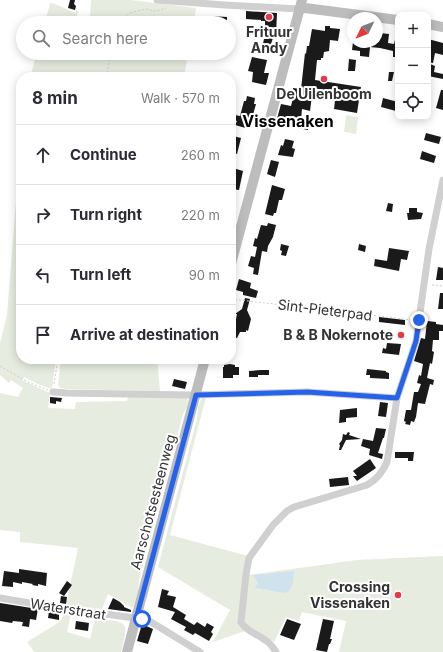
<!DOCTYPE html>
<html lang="en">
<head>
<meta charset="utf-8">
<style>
  :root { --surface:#fff; --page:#f7f7f7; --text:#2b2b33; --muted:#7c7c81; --line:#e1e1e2 }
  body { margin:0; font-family:Inter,sans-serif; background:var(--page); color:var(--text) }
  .controls { position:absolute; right:12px; top:12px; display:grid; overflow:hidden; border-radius:8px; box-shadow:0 2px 10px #0003 }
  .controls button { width:36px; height:36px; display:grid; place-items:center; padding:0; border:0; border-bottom:1px solid var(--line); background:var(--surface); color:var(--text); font:20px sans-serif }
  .compass { position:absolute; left:347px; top:12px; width:36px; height:36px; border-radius:50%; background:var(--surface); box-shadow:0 2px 10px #0003; rotate:227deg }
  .stop { position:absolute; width:12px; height:12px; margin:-9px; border:3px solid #2563eb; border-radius:50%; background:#fff }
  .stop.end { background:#2563eb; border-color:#fff; box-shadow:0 1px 4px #0008 }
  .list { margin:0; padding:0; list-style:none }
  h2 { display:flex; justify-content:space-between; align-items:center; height:52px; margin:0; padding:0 16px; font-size:17px }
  h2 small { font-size:13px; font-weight:400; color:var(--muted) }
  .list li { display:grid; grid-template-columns:26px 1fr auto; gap:12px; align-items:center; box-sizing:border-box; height:60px; padding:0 16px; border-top:1px solid var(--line) }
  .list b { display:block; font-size:15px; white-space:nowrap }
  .list em { font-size:13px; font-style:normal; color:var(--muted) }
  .icon { flex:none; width:22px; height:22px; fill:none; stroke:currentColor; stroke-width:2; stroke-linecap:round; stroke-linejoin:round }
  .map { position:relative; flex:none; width:443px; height:652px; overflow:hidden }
  .search { position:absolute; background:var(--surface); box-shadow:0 2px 10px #0003; left:16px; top:16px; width:220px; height:44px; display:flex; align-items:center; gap:10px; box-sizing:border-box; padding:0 14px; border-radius:22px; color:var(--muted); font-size:15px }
  .panel { position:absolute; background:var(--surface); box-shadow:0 2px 10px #0003; left:16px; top:72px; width:220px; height:292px; border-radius:16px }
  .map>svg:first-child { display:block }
  .green { fill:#e6ecdf; fill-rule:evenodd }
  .water { fill:#cfe2ee }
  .building { fill:#1a1a1a }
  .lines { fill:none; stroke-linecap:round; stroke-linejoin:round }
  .path { stroke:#cdcdcd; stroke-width:1; stroke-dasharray:2 2; stroke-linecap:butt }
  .street { stroke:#d0d0d0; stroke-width:7 }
  .secondary { stroke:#bdbdbd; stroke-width:10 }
  .route { stroke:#2563eb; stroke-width:5 }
  .poi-dot { fill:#e63946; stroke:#fff; stroke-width:1.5 }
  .labels { text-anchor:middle; stroke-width:4; stroke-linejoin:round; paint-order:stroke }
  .poi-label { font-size:14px; font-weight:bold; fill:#333; stroke:#fff }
  .street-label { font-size:14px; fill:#333; stroke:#fff }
  .quarter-label { font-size:16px; font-weight:bold; fill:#000; stroke:#fff }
</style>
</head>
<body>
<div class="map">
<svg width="443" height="652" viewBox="0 0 443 652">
  <rect width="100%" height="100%" fill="#fff"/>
  <!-- green -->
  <g class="green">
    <path d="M91 0H130L196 8 194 23H45L50 3C60 5 65 9 75 13L76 10 78 12 76 19 84 22 85 17H90Z"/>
    <path d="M37 53H188L184 77H30Z"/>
    <path d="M346 115 358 117 356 134 344 132Z"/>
    <path d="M21 138V359H56L52 389 40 385 24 377 22 380 50 393 48 408 75 409 76 402 127 401 128 396 186 397 188 400 187 407 183 414 139 580 138 591 133 608 108 594 102 609 66 605 78 548 20 542V532L0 530V393L18 397 23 388 11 380 9 383 0 375V343L7 315Z"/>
    <path d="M61 359H157L160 391 66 389 60 388 58 385Z"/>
    <path d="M202 397H206L170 535 248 556 239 622 245 631 213 642 230 610 158 567 197 419 198 407Z"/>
    <path d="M443 556V652H339L346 621 302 612 299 621 286 617 274 642C264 635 248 631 244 619L248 575 357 560ZM294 572V577L268 590 256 588 258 583 257 581Z"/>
    <path d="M64 613 71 614 67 632 90 639 95 618C127 623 130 619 121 652H34L27 642 61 621Z"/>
  </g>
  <!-- water -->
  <path class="water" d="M294 571C294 579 293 589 286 593L255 588 258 583 253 575Z"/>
  <!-- building -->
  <g class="building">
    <path d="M70 0H75L74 4 76 6 75 10 68 8Z"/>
    <path d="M246 11 277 13 276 36 274 35 271 44 277 46 276 52 262 48 264 39H267L268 27H265V21H261V20L246 19Z"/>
    <path d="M211 16 227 17V23H210Z"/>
    <path d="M325 26H330V28L340 29 338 41 330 40 329 51 324 52 323 58H321V60H317L315 80 361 87 357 113 334 109 336 92 313 88 310 111 302 109 301 120 309 122 308 130 283 125V128L275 126 281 104 291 106 294 94H293V88L301 89 305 53 306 54 307 46H309L312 29 325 31Z"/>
    <path d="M380 33 389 34 388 43 394 44 395 40H398V57H393V51L380 48 370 47 369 57 360 56V51L352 50 353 42H379Z"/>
    <path d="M428 39 443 43V55L435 53 433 63 428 62Z"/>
    <path d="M252 57 267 60 264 73H269L266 85 252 82 253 72 248 71Z"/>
    <path d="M349 59 356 60 355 71H348Z"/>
    <path d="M430 64 435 66 434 72 443 74V79L428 76Z"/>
    <path d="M389 72H394L392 81H388Z"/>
    <path d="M441 90H443V110L436 108Z"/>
    <path d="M247 96 255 98 254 104H256L249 129 235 125 237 121 233 120 235 115 240 116 244 101H246Z"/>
    <path d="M383 98 398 102 396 111 381 107Z"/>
    <path d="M426 133 441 137 439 144 424 140Z"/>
    <path d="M233 136 241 138 237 154 231 152V143Z"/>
    <path d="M285 139 294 141 292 148 295 149 293 157 278 155 281 145 283 146Z"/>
    <path d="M422 151 436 156 434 163 420 159Z"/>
    <path d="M271 160 279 162 275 177 267 174Z"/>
    <path d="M233 168 243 171 239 190 231 189 232 179 231 176Z"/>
    <path d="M272 185 285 189 282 200H279L276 213H274L273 216 265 214Z"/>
    <path d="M388 203 393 204 392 212 386 211Z"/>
    <path d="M409 208H417V212L423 213 421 219 408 220 407 213H409Z"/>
    <path d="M268 223 276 225 273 237 268 246 267 252 262 251 258 275 253 274 254 268 248 266 251 256 255 257 257 247 253 246 255 238 257 239 261 225 267 226Z"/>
    <path d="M281 244 289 246 286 256 281 255 282 251 280 250Z"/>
    <path d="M359 244 366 246 365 252 358 250Z"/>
    <path d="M389 248 409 251 407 260 401 259 399 271 374 266 375 259 387 261Z"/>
    <path d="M438 267 443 268V280H436Z"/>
    <path d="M239 279 251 283 250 288 258 291 256 298 243 295V292L236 290Z"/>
    <path d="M440 293H443V309H438Z"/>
    <path d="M245 298 250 299 247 310 251 319 248 331 246 330V332H240L237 338 231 336V328L234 329 237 314H235L242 309Z"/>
    <path d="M379 317 405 320V325L379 322Z"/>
    <path d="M427 321 436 322V324L443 325V331H439V340H433L432 351 434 352 432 364 430 363 427 378 434 380 433 385 430 384 425 404 418 403 416 417 414 422 411 421 410 425 405 424 406 422 404 421 406 410H411L414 392H418L421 384 417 383 419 375 421 376 423 364 414 361 421 338 425 339Z"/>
    <path d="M387 343 401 344 399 355 382 353 383 348 386 349Z"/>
    <path d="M230 364 235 365V367H239V375H233V378H223V367H224V365Z"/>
    <path d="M367 369 386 371V372L389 373V379L370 378V375H366Z"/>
    <path d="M261 370H269V375H258V377H249V371Z"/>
    <path d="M174 379 187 382 185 389 172 386Z"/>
    <path d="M50 397 62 398 61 402 56 401V404L50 403Z"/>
    <path d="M380 402 388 403 386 417 378 416Z"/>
    <path d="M357 408V417L346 418V422L339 423 340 410Z"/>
    <path d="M376 428 386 429 384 438H383L378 453 383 454 382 459 369 455 370 449 361 446 363 439 373 441Z"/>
    <path d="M348 432 350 433 349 435 361 439 346 440 341 450H339L340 445 339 444 342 440 343 434 346 435Z"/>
    <path d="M395 452H414L413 461H408V458H395Z"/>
    <path d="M370 459 376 468 357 481 353 476H357L353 471Z"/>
    <path d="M348 477 349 485 330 487 329 479Z"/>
    <path d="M19 569 47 573 46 586 38 584V586L32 585 33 584 22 582V584L13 582V587L2 586 4 571 19 573Z"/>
    <path d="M67 581 72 585 64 596 59 593Z"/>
    <path d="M162 589 169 591 167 595 176 597 173 607 186 615 184 619 194 625 197 622 205 627 207 623 214 627 211 632 213 634 209 641 195 633 193 635 184 630 186 627 171 619 175 612 158 607Z"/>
    <path d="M61 596 67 597 66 604 60 603Z"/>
    <path d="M113 598 120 602 124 606V607L131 610V612L108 609Z"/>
    <path d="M0 603 38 609 36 620 30 619 29 627 22 626 23 622 13 621 12 623 0 621Z"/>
    <path d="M49 611 59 613V620L48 618Z"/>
    <path d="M287 619 301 624 294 640 280 635Z"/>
    <path d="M323 619 334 621 330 639H332L330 644H329L327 652 316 650Z"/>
    <path d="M76 621 89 623 88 631 75 629Z"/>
    <path d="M142 624 153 629 148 644 137 641Z"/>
  </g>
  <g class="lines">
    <!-- path -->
    <g class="path">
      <path d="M118 23C126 12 136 11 148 9 154 13 160 10 166 8"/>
      <path d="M107 77 110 53"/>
      <path d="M432 285 443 286"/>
      <path d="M231 299 412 320"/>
      <path d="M0 366 28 382 48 390"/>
      <path d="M54 384 58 359"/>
    </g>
    <!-- street -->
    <g class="street">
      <path d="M157 0 225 5 299 9"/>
      <path d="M53 392 66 393 190 395 307 392 397 398"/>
      <path d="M0 598 47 606 142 619 151 622 200 652"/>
      <path d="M276 652C273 647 270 643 265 640 256 633 247 632 241 622L246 574 249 558 273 525 287 511 294 507 367 485C377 479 382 473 387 462L397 398 416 341 429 249 443 180"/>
    </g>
    <!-- secondary -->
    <g class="secondary">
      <path d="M299 9 305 8 398 20"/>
      <path d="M428 24 443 27"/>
      <path d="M231 264 302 0"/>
      <path d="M127 652 205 359"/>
    </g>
  </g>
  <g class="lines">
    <!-- route -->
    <path class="route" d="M142 619H136L196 395 307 392 397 398 416 341 419 320"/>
  </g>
  <!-- markers -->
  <g class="poi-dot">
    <circle cx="269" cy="17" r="4"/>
    <circle cx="324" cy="79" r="4"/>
    <circle cx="401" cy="335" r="4"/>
    <circle cx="398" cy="595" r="4"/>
  </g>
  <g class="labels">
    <!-- poi labels -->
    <g class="poi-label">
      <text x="269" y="37">Frituur<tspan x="269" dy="16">Andy</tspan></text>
      <text x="324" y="99">De Uilenboom</text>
      <text x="393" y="340" text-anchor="end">B &amp; B Nokernote</text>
      <text x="390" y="592" text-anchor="end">Crossing<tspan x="390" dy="16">Vissenaken</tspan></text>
    </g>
    <!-- street labels -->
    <g class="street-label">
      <text transform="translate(325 310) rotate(7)" y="5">Sint-Pieterpad</text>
      <text transform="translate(153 502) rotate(-75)" y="5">Aarschotsesteenweg</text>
      <text transform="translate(68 609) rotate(9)" y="5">Waterstraat</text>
    </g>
    <!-- quarter labels -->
    <g class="quarter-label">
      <text x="288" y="127">Vissenaken</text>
    </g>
  </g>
</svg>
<div class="controls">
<button>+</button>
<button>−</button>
<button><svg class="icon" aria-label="locate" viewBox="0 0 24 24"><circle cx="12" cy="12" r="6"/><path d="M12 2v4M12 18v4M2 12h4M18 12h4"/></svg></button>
</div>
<svg class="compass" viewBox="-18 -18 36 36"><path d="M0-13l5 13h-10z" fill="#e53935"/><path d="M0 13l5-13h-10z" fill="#7c7c81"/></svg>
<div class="stop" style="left:142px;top:619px"></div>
<div class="stop end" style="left:419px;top:320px"></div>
<div class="search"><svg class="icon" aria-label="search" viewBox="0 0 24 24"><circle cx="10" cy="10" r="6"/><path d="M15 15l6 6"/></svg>Search here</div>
<section class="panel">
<h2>8 min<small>Walk · 570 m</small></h2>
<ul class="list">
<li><svg class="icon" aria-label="ahead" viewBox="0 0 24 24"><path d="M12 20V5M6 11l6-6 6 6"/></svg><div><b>Continue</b></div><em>260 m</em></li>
<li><svg class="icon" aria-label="right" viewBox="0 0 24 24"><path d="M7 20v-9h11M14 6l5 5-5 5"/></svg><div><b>Turn right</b></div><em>220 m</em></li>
<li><svg class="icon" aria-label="left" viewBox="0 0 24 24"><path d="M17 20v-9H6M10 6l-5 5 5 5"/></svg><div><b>Turn left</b></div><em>90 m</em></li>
<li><svg class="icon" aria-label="arrive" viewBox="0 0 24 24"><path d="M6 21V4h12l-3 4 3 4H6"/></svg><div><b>Arrive at destination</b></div></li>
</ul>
</section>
</div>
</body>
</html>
